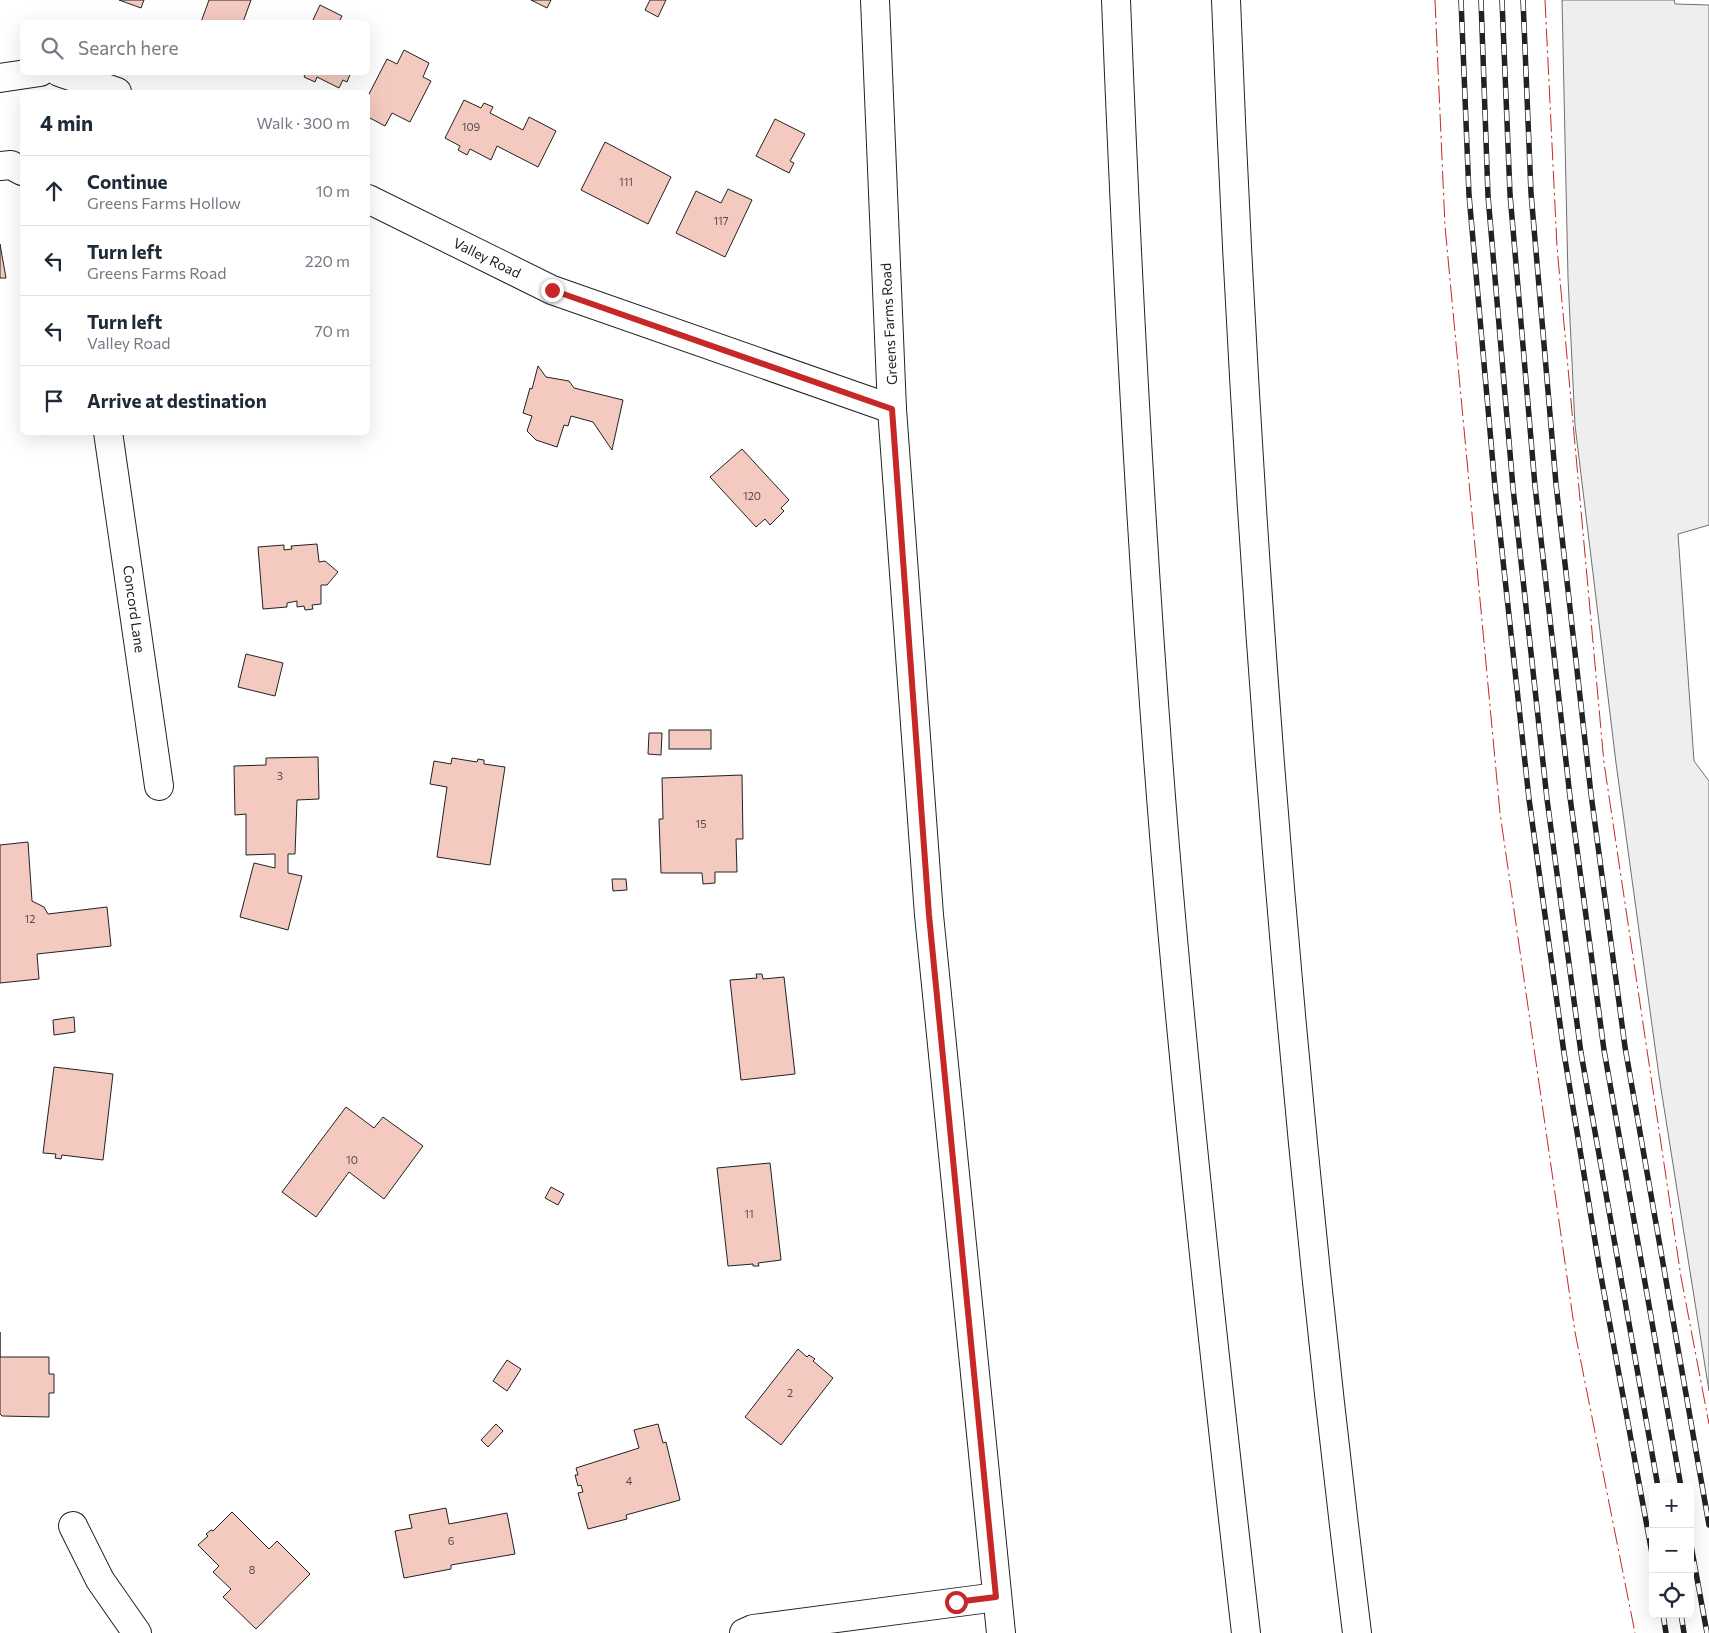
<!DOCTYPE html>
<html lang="en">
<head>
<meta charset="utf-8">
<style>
  :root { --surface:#fff; --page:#f6f6f7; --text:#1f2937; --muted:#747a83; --line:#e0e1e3 }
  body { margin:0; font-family:Commissioner,sans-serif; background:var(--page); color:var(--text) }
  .controls { position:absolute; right:15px; bottom:15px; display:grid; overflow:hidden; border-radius:8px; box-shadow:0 5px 20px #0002 }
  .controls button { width:45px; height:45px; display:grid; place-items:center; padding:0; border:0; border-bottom:1px solid var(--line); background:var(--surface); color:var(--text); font:25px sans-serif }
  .stop { position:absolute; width:15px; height:15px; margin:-11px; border:4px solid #c62828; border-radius:50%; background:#fff }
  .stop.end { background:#c62828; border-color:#fff; box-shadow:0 1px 5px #0008 }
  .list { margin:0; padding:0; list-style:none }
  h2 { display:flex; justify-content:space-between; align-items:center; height:65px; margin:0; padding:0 20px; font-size:21px }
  h2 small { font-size:16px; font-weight:400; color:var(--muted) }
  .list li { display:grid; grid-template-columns:32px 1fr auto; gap:15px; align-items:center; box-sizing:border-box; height:70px; padding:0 20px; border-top:1px solid var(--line) }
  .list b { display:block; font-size:19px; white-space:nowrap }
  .list p { margin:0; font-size:16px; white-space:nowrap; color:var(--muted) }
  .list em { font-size:16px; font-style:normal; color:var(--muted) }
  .icon { flex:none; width:28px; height:28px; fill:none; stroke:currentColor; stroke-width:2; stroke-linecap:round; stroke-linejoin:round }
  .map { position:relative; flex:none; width:1709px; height:1633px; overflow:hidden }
  .search { position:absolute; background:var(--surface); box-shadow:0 5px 20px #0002; left:20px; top:20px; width:350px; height:55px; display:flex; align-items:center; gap:12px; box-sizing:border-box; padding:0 18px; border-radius:8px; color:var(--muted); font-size:19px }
  .panel { position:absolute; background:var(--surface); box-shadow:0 5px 20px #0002; left:20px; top:90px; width:350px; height:345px; border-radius:8px }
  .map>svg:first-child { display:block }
  .green { fill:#eee; stroke:#6f6f6f }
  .building { fill:#f3c9c0; stroke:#222 }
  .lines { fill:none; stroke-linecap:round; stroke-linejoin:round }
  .street-casing { stroke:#222; stroke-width:30 }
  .secondary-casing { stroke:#222; stroke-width:30 }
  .highway-casing { stroke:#222; stroke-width:30 }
  .street { stroke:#fff; stroke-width:28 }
  .secondary { stroke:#fff; stroke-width:28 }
  .highway { stroke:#fff; stroke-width:28 }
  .rail-casing { stroke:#222; stroke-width:5.5 }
  .rail { stroke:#fff; stroke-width:4; stroke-dasharray:11; stroke-linecap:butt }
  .power { stroke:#c62828; stroke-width:1; stroke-dasharray:18 4 2.5 4; stroke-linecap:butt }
  .route { stroke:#c62828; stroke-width:6 }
  .labels { text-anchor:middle; stroke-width:4; stroke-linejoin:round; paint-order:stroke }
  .number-label { font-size:11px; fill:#564c4a }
  .street-label { font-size:14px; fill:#222; stroke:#fff }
</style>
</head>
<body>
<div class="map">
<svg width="1709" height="1633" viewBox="0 0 1709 1633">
  <rect width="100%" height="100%" fill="#fff"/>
  <!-- green -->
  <path class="green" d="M1562 0H1674L1675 4 1709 5V525L1678 534 1694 761 1709 781V1391L1659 1076 1616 763 1575 425 1568 278Z"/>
  <!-- building -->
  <g class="building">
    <path d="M119 0H144L141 8Z"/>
    <path d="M209 0H251L243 22H201Z"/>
    <path d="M531 0H551L547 8Z"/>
    <path d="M650 0H666L658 17 645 10Z"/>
    <path d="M320 5 342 16 339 22H312Z"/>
    <path d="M404 50 429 63 423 77 431 81 410 122 392 113 385 126 368 117V96L387 59 397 64Z"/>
    <path d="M306 72H351L347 82 343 80 339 88 317 77 315 82 304 77Z"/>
    <path d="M464 100 481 108 484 103 493 107 490 113 523 130 529 117 556 131 538 167 497 146 491 160 470 149 467 155 458 150 460 146 445 138Z"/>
    <path d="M775 119 805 134 790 161 794 163 789 173 756 156Z"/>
    <path d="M605 142 671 177 648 224 581 190Z"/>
    <path d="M728 189 752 200 725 257 676 233 696 191 721 203Z"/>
    <path d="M0 244 6 278H0Z"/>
    <path d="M538 366 546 377 569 381 574 388 623 400 612 450 593 422 571 416 568 426 564 425 557 447 536 440 527 431 532 416 523 413 530 388 532 389Z"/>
    <path d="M742 449 789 500 781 508 784 511 770 525 765 519 756 527 710 477Z"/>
    <path d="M317 544 319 562 325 561 338 572 327 585H321V604L312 605 313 609 305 610 304 606 297 607V601L287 603V607L263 609 258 547 284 545V550L292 549 291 546Z"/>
    <path d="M246 654 283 663 275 696 238 687Z"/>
    <rect x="669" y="730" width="42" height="19"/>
    <path d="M649 733H662L661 755 648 754Z"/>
    <path d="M318 757 319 799 297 800 295 854H288V873L302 876 288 930 240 917 254 863 275 868V854L246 855V814L235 815 234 766 266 765V758Z"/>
    <path d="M452 758 477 762 478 759 484 760V764L505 767 490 865 437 857 447 787 430 784 434 761 451 764Z"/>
    <path d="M742 775 743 839H736L737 872H715V883L703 884 702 873H661L659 819H663L662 778Z"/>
    <path d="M28 842 32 901 44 907 48 914 107 907 111 946 37 954 39 979 0 983V845Z"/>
    <path d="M612 879H626L627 890 613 891Z"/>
    <path d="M756 974H762L763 979 784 977 795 1074 741 1080 730 980 757 978Z"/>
    <path d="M74 1017 75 1032 54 1035 53 1020Z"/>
    <path d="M54 1067 113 1074 103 1160 62 1155 61 1159 55 1158 56 1154 43 1153Z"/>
    <path d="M346 1107 374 1128 383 1117 423 1146 384 1199 349 1172 316 1217 282 1192Z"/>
    <path d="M770 1163 781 1260 758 1263 759 1266H753V1264L728 1266 717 1168Z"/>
    <path d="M551 1187 564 1194 558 1205 545 1198Z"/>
    <path d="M0 1332V1357H49V1374H54V1393H49V1417L2 1416 0 1414Z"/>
    <path d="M798 1349 807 1357 809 1355 815 1359 813 1361 833 1378 781 1445 745 1417Z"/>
    <path d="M507 1360 521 1369 507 1391 493 1381Z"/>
    <path d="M496 1424 503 1431 488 1447 481 1440Z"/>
    <path d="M658 1424 663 1443 666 1442 680 1500 626 1515 627 1519 588 1529 578 1493 583 1492 581 1485 578 1486 575 1475H578L576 1468 639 1448 634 1430Z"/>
    <path d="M446 1508 449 1524 507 1513 515 1554 451 1565V1569L404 1578 395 1531 412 1528 409 1515Z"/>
    <path d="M232 1512 269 1549 277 1541 310 1574 256 1629 223 1597 231 1589 213 1572 219 1566 198 1545 208 1536 206 1534 211 1530 213 1531Z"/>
  </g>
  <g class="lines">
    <!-- street casing -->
    <g class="street-casing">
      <g id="street">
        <path d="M59 72 117 92"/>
        <path d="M0 78 40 72"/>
        <path d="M0 166 11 165 22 171"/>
        <path d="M368 199 552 290 892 409"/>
        <path d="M108 432 159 786"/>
        <path d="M73 1526 100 1580 137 1633"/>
        <path d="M744 1633 753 1629 997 1597"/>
      </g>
    </g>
    <!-- secondary casing -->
    <g class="secondary-casing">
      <path id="secondary" d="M875 0 892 409 929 915 1001 1633"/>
    </g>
    <!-- highway casing -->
    <g class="highway-casing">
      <g id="highway">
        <path d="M1116 0C1127 282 1142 565 1165 847 1187 1109 1216 1371 1246 1633"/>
        <path d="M1226 0C1247 546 1290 1091 1357 1633"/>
      </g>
    </g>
    <!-- street -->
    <use href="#street" class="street"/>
    <!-- secondary -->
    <use href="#secondary" class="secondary"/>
    <!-- highway -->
    <use href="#highway" class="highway"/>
    <!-- rail casing -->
    <g class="rail-casing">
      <g id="rail">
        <path d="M1461 0 1469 195 1495 487 1529 799 1564 1053 1600 1271 1653 1559"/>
        <path d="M1481 0 1488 196 1513 488 1547 799 1581 1053 1658 1487"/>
        <path d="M1502 0 1510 194 1535 486 1570 797 1604 1050 1681 1487"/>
        <path d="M1523 0 1531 193 1556 484 1591 794 1625 1047 1709 1525"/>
        <path d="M1690 1540 1707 1633"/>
        <path d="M1663 1614 1666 1633"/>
        <path d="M1681 1614 1684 1633"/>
      </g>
    </g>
    <!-- rail -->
    <use href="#rail" class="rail"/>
    <!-- power -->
    <g class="power">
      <path d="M1435 0 1445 226 1500 813 1575 1332 1635 1633"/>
      <path d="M1545 0 1557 247 1604 763 1681 1277 1709 1424"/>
    </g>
  </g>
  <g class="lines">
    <!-- route -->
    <path class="route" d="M552 290 892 409 929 915 996 1597 956 1602"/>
  </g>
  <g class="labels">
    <!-- number labels -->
    <g class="number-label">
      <text x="471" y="131">109</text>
      <text x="626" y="186">111</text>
      <text x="721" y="225">117</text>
      <text x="752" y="500">120</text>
      <text x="280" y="780">3</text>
      <text x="701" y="828">15</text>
      <text x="30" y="923">12</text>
      <text x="352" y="1164">10</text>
      <text x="749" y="1218">11</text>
      <text x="790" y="1397">2</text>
      <text x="629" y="1485">4</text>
      <text x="451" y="1545">6</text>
      <text x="252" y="1574">8</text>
    </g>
    <!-- street labels -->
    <g class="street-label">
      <text transform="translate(487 258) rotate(26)" y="5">Valley Road</text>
      <text transform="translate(889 324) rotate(-93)" y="5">Greens Farms Road</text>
      <text transform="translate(134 609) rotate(82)" y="5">Concord Lane</text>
    </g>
  </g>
</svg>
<div class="controls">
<button>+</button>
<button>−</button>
<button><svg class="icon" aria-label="locate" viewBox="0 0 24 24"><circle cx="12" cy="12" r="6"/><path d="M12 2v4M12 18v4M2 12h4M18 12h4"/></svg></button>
</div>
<div class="stop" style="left:956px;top:1602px"></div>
<div class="stop end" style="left:552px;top:290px"></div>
<div class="search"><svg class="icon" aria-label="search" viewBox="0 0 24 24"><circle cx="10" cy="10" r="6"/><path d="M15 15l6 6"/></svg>Search here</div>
<section class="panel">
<h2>4 min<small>Walk · 300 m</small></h2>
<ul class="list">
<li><svg class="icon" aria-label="ahead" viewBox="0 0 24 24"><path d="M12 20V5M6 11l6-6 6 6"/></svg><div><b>Continue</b><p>Greens Farms Hollow</p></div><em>10 m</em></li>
<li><svg class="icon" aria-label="left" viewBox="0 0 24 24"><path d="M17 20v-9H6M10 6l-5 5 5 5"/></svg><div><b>Turn left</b><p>Greens Farms Road</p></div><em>220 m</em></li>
<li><svg class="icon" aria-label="left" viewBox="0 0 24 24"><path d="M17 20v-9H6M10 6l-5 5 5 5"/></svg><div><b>Turn left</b><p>Valley Road</p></div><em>70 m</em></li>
<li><svg class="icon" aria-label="arrive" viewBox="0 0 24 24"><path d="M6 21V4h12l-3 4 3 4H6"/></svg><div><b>Arrive at destination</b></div></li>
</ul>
</section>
</div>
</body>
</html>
